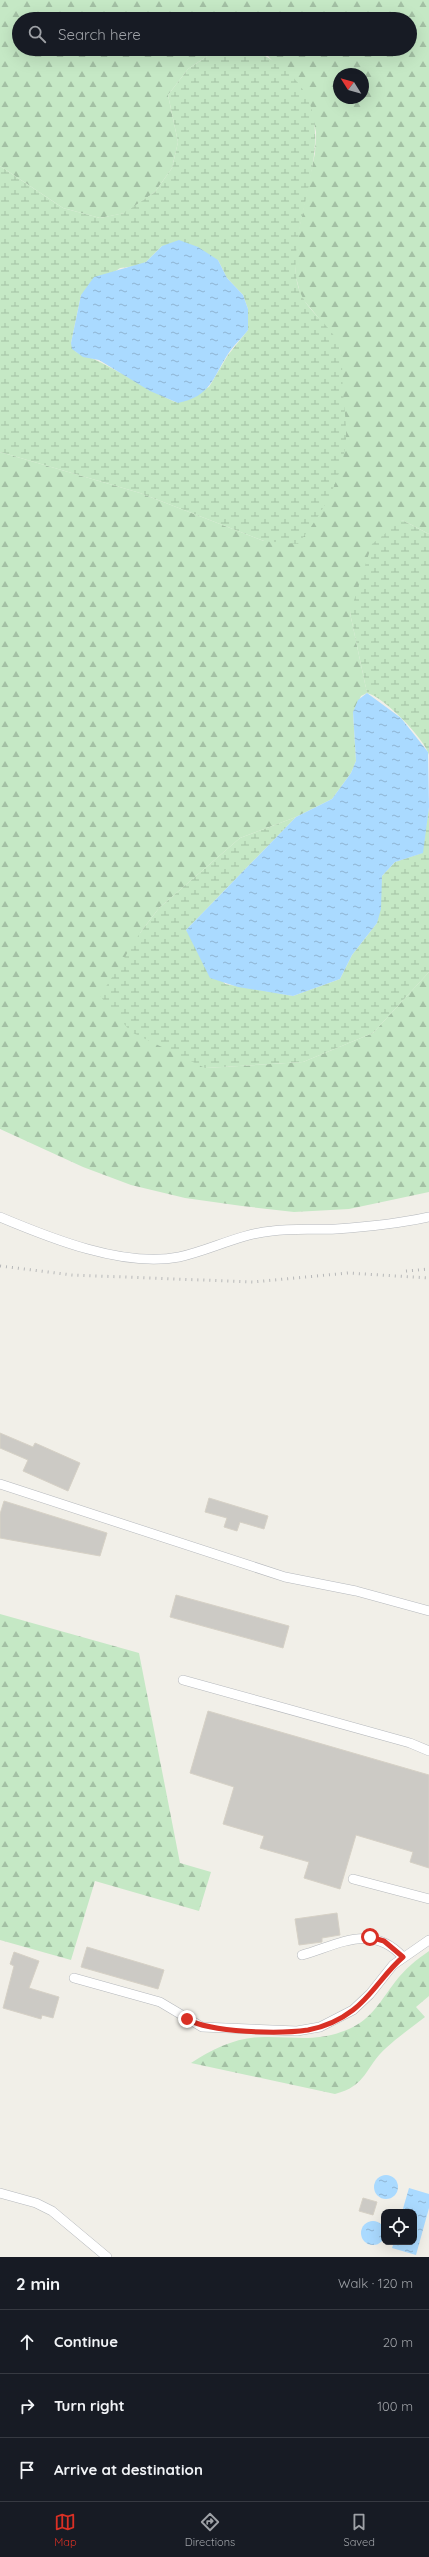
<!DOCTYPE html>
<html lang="en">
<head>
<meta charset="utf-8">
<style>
  :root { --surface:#171b24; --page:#20242c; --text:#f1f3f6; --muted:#9ea1a6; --line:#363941; --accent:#d93025 }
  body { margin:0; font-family:Quicksand,sans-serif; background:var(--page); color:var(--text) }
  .controls { position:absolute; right:12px; bottom:12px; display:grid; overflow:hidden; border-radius:8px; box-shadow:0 4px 16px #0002 }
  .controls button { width:36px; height:36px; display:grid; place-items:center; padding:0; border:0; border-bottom:1px solid var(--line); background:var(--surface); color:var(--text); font:20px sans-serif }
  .compass { position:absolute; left:333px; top:68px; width:36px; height:36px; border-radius:50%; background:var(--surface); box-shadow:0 4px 16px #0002; rotate:307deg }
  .stop { position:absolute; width:12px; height:12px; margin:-9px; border:3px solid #d93025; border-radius:50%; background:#fff }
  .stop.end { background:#d93025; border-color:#fff; box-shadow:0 1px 4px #0008 }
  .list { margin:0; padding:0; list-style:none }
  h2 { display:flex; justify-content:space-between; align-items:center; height:52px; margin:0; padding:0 16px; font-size:17px }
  h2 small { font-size:13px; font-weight:400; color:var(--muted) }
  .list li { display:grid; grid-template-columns:26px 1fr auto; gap:12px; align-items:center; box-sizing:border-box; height:64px; padding:0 16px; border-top:1px solid var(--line) }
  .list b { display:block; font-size:15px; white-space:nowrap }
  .list em { font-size:13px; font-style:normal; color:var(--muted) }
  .icon { flex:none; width:22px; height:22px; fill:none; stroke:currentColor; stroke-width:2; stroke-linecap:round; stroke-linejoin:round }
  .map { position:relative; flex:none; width:429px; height:2257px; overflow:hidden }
  .search { position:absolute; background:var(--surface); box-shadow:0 4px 16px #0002; left:12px; right:12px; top:12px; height:44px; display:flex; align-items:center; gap:10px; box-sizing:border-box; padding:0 14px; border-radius:22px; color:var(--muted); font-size:15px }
  .sheet { height:244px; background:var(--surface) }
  nav { display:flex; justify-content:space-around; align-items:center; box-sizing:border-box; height:56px; border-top:1px solid var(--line); background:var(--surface); font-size:11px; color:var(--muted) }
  nav a { display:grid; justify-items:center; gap:2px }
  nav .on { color:var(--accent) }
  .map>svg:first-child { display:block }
  .forest { fill:url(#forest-firs); fill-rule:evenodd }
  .wetland { fill:url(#wetland-marsh); fill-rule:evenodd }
  .water { fill:url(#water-ripples) }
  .building { fill:#cccac5; stroke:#d6d1c6 }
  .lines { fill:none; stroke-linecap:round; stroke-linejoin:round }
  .service-casing { stroke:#b5b8bc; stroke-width:10 }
  .service { stroke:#fff; stroke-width:9 }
  .rail { stroke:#b6b7b8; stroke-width:3; stroke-dasharray:1 5; stroke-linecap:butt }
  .route { stroke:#d93025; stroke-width:5 }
</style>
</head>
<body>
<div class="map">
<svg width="429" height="2257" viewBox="0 0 429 2257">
  <defs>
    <pattern id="forest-firs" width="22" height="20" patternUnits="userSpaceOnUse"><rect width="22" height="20" fill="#c5e8c5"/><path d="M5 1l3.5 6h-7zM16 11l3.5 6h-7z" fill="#a3c0a4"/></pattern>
    <pattern id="wetland-marsh" width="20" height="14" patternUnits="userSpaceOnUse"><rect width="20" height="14" fill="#c5e8c5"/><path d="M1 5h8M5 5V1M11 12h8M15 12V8" fill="none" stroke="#a3c0a4"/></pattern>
    <pattern id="water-ripples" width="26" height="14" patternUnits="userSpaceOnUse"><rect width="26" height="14" fill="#aadaff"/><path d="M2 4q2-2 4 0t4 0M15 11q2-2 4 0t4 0" fill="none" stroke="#8eb4d2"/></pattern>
  </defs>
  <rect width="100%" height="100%" fill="#f1efe8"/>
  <!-- forest -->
  <g class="forest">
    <path d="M0 0H429V534L402 520 350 613 367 693 361 696 353 712 356 761 351 773 332 799 296 817 240 838 159 908 140 933 205 1068 303 1062 373 1033 429 972V1192L349 1209 294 1212 242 1206 185 1198 131 1185 83 1167 0 1129V452L140 493 264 541 345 448 340 349 328 329 301 297 296 277 294 253 315 153 316 132 309 103 268 56 250 49H410V19H19V49H218L188 69 168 95 178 142 172 168 155 192 125 213 100 218 63 208 0 166ZM339 74H363V98H339Z"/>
    <path d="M0 1614 139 1653 180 1863 211 1872 199 1911 95 1881 71 1960 0 1940Z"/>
    <path d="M429 1951V1996L416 2007 425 2017C412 2027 398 2037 386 2048 365 2067 367 2086 335 2094L191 2063C214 2048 239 2036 268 2037 299 2037 318 2042 349 2029 372 2019 381 2000 395 1982 405 1969 416 1960 429 1951Z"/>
  </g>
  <!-- wetland -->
  <g class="wetland">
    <path d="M218 49C252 49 260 49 287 72 348 122 290 212 296 275 299 312 332 320 340 349 343 361 342 378 343 391 344 409 348 430 345 448 339 486 321 515 298 544L264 541 140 493 0 452V166L63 208 100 218 124 213 155 192 172 168 178 142 168 95 188 69ZM162 246 218 260 227 278 243 295 248 309V330L228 355 209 387 175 402C141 387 111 364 76 352L71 343 81 295 120 268 136 266 146 262Z"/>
    <path d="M402 520 429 534V755C424 738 384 697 367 693L350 613 372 544Z"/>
    <path d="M429 807V972L373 1033 303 1062 205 1068 131 1032 100 996 140 933 159 908 240 838 296 817 186 930 225 984 293 996 340 979 352 955 377 923 382 876 395 862 422 853Z"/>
  </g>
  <!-- water -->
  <g class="water">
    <path d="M179 240 198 247 218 260 227 278 243 295 248 309V330C242 338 233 346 228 354 212 379 211 396 178 403L150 391 99 360 83 357 72 349 71 343 81 295 94 277 146 262 162 246Z"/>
    <path d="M367 693 401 718 428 752 429 807 423 853 395 862 382 876 381 909 377 923 352 955 340 979 293 996 238 987 210 978 186 930 296 817 332 799 351 773 356 761 353 712 358 700Z"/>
    <circle cx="386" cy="2187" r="12"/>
    <path d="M409 2188 429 2194V2208L416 2255 392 2248 394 2242H414V2212H402Z"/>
    <circle cx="373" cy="2233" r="12"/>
  </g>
  <!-- building -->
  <g class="building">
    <path d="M0 1433 33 1447 35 1443 80 1463 68 1491 23 1471 28 1460 0 1448Z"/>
    <path d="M209 1498 268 1516 264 1529 240 1522 237 1531 224 1527 227 1518 205 1512Z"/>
    <path d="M4 1501 107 1533 100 1556 0 1538V1514Z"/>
    <path d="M176 1595 289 1626 283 1648 170 1617Z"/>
    <path d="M208 1711 429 1775V1868L410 1862 413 1852 356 1835 340 1889 304 1878 309 1862 260 1848 264 1836 223 1824 234 1787 190 1773Z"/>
    <path d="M337 1913 340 1935 322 1938V1942L299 1945 295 1919Z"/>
    <path d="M87 1947 164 1970 158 1989 81 1967Z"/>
    <path d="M14 1952 39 1961 29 1988 59 1997 53 2018 42 2015 41 2019 3 2008 14 1966 10 1964Z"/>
    <path d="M363 2198 377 2202 373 2215 359 2211Z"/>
  </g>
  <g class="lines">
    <!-- service casing -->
    <g class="service-casing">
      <g id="service">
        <path d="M0 1217C50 1238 124 1268 179 1257 211 1250 239 1234 272 1231 293 1228 314 1230 336 1229 367 1227 398 1224 429 1217"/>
        <path d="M0 1484 285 1577 356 1591 429 1611"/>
        <path d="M183 1680 410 1743 429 1751"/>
        <path d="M353 1879 429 1899"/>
        <path d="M302 1955C340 1944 372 1923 403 1957"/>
        <path d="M74 1978 160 2002 202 2027 297 2031 320 2027 353 2010 370 1994 393 1965 429 1940"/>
        <path d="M0 2193 36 2203 52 2211 107 2257"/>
      </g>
    </g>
    <!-- service -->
    <use href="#service" class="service"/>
    <!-- rail -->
    <g class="rail">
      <path d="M0 1266 72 1275 253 1282 348 1273 429 1278"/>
      <path d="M406 1271 429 1269"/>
    </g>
  </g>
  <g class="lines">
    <!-- route -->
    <path class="route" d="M187 2019C211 2033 280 2034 308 2030 324 2027 340 2020 353 2010 372 1996 384 1973 403 1957L384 1941 370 1937"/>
  </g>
</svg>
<div class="controls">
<button><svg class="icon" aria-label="locate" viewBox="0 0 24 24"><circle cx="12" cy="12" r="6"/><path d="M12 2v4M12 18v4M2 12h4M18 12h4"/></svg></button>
</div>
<svg class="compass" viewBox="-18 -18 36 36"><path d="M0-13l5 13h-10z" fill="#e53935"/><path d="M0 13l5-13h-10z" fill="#9ea1a6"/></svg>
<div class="stop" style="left:370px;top:1937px"></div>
<div class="stop end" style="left:187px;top:2019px"></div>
<div class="search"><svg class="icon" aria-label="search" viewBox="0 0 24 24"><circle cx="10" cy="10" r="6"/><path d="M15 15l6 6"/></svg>Search here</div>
</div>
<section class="sheet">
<h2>2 min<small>Walk · 120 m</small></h2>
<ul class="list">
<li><svg class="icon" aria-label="ahead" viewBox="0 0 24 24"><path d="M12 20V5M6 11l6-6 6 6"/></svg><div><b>Continue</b></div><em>20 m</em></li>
<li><svg class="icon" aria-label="right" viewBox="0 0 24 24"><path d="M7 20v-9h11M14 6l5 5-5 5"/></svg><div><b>Turn right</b></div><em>100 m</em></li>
<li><svg class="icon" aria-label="arrive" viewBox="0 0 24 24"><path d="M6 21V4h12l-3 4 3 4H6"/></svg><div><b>Arrive at destination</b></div></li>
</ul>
</section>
<nav>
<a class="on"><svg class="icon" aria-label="map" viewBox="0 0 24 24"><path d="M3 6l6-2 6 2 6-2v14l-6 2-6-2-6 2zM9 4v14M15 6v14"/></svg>Map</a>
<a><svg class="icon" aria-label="directions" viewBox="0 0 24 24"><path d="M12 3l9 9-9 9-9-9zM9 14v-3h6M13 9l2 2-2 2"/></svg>Directions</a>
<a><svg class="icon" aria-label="saved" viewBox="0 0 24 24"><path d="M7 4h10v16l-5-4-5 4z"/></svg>Saved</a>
</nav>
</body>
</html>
